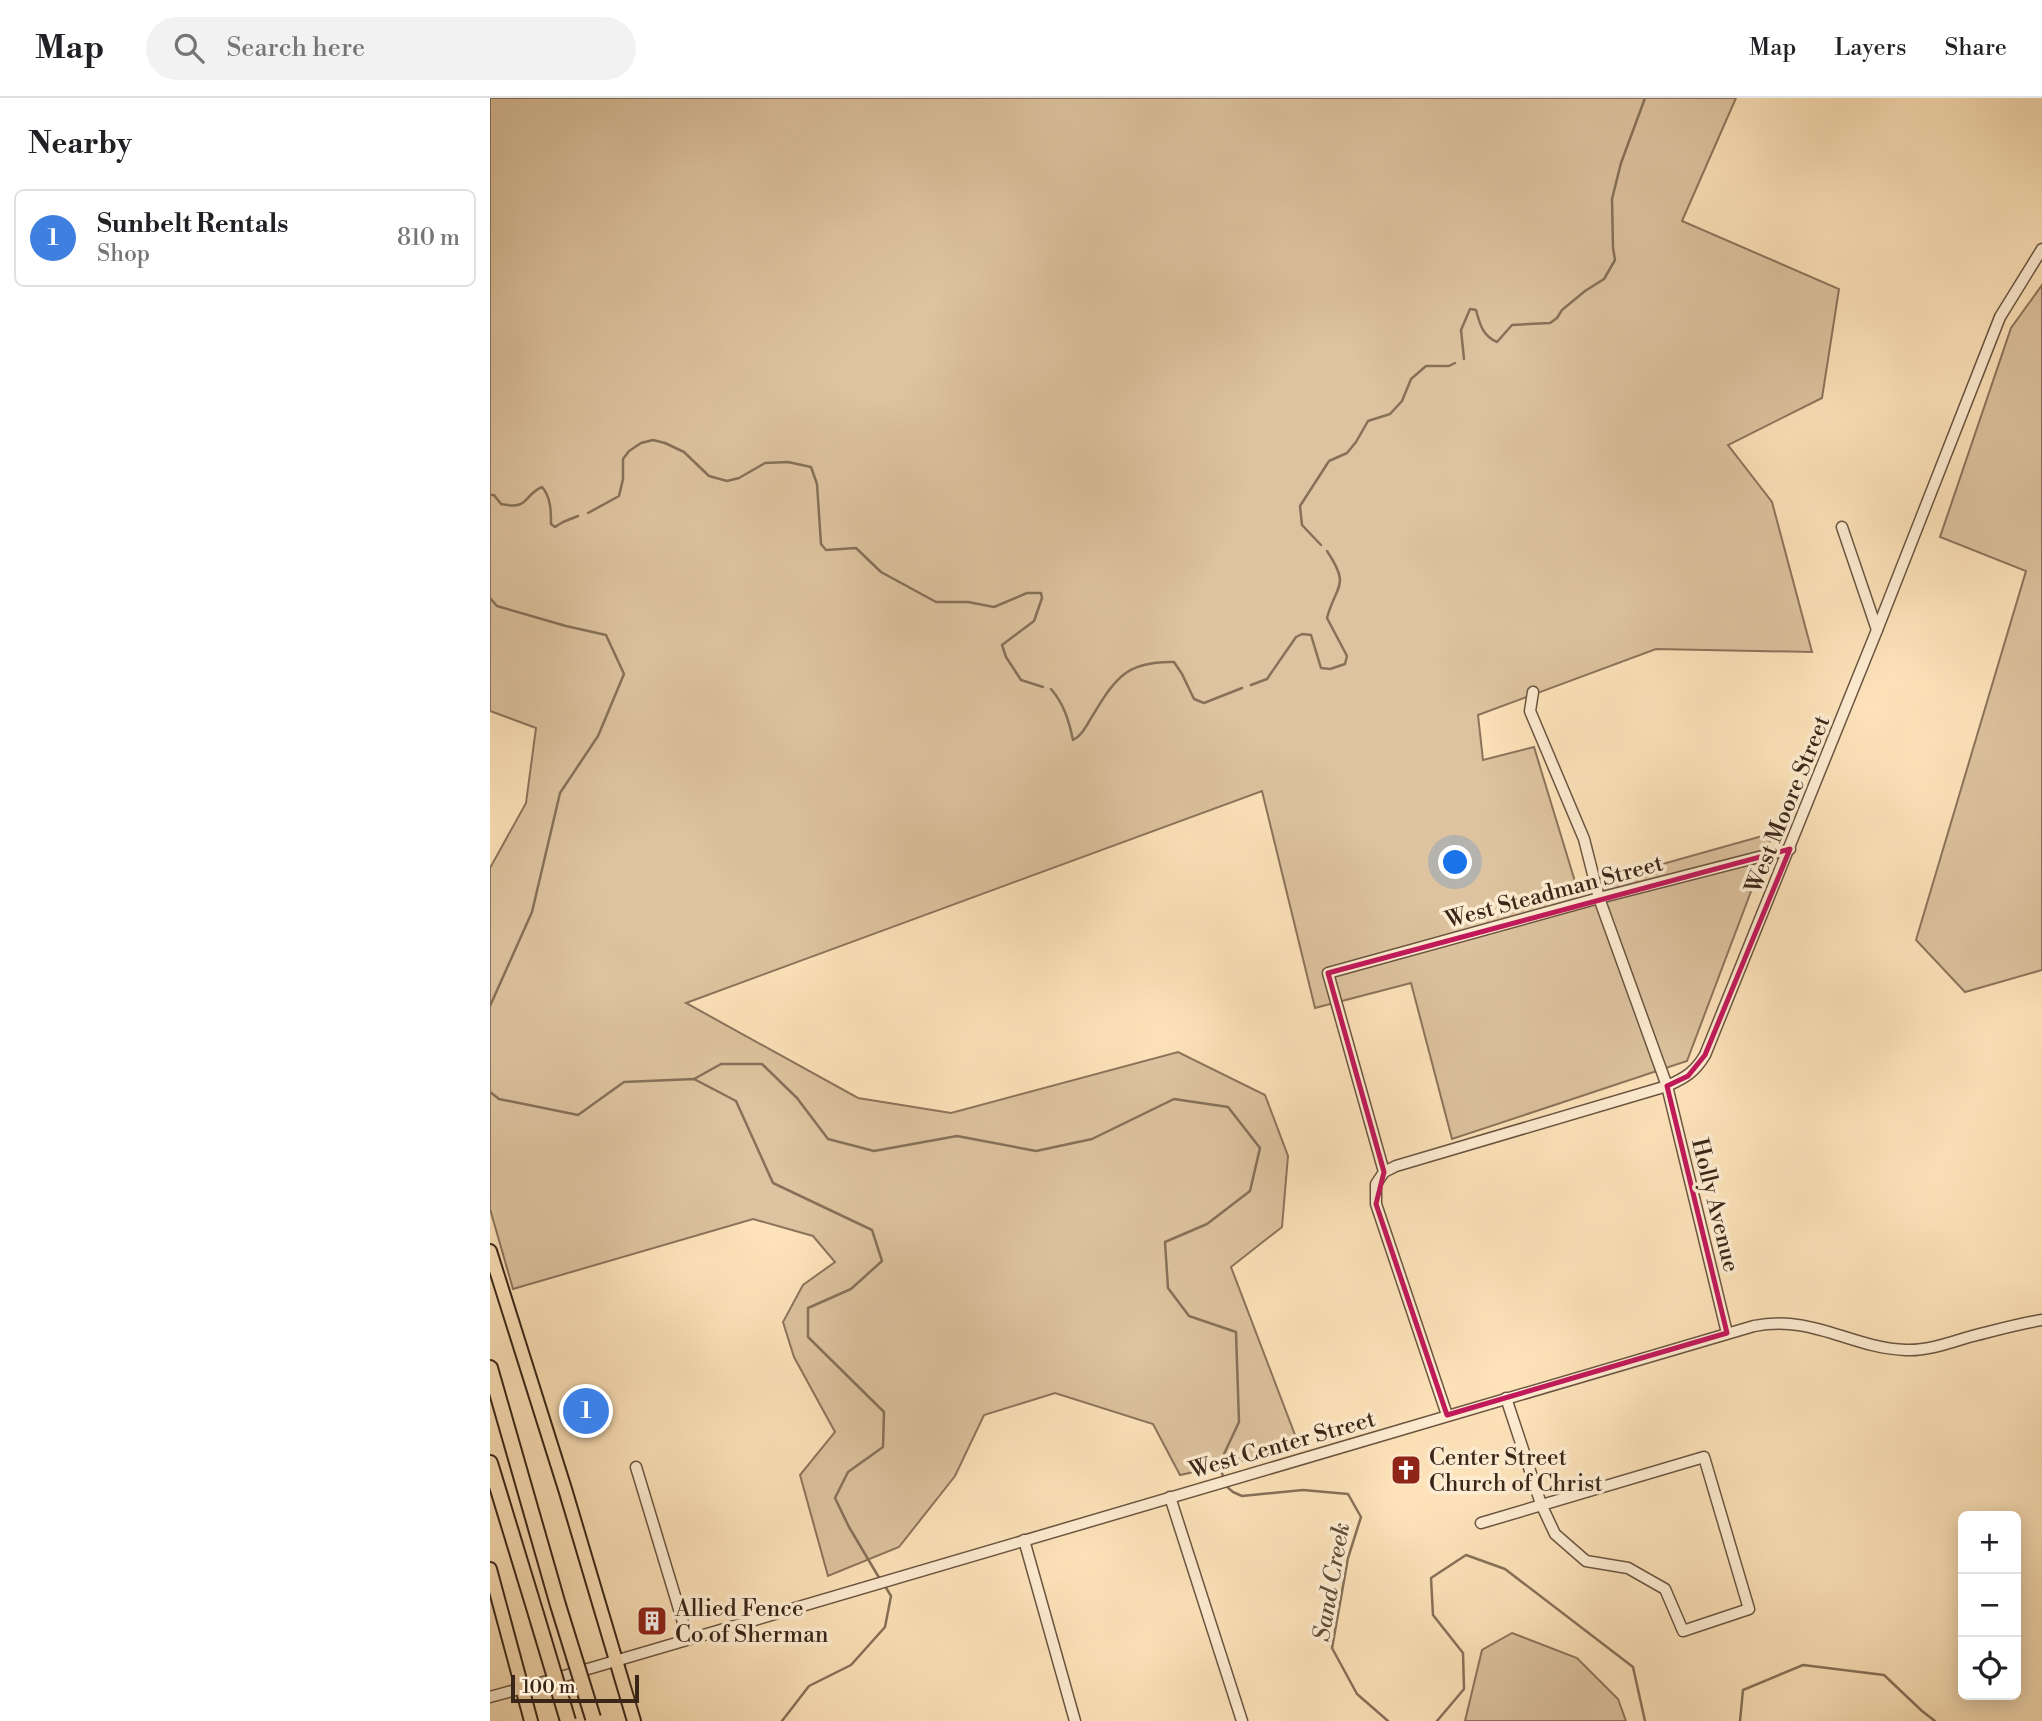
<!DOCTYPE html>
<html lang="en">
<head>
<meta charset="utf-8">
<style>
  :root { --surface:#fff; --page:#f2f2f2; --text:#202124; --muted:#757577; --line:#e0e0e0; --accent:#2563eb }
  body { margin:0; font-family:"Libre Bodoni",serif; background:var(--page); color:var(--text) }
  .controls { position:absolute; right:21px; bottom:21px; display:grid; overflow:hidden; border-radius:10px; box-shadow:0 4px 18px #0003 }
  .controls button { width:63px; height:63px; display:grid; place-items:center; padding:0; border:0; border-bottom:2px solid var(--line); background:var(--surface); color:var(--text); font:35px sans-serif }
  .scale { position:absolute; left:21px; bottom:18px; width:128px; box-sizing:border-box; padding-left:7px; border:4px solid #3a2619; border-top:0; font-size:19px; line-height:24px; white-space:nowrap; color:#3a2619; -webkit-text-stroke:5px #feedd2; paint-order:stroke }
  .you { position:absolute; left:966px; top:765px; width:24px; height:24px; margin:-18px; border:5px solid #fff; border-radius:50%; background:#1a73e8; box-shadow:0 0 0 10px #1a73e833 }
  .badge { display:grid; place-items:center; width:46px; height:46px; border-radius:50%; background:var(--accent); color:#fff; font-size:23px; font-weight:700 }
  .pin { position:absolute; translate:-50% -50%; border:4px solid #fff; box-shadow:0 2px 7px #0006 }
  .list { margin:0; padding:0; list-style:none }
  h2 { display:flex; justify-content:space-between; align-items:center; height:91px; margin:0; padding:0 28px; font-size:30px }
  h2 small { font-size:23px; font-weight:400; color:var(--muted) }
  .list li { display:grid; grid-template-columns:46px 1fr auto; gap:21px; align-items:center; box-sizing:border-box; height:98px; margin:0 14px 14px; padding:0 14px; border:2px solid var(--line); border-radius:10px }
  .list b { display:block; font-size:26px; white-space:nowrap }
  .list p { margin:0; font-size:23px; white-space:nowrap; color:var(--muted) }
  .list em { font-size:23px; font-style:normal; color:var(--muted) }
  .icon { flex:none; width:38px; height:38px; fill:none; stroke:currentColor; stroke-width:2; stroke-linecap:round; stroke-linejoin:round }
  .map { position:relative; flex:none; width:1552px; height:1623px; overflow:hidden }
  header { display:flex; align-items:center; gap:42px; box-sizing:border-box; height:98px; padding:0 35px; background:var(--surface); border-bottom:2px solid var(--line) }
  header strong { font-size:33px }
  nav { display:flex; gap:38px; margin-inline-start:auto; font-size:24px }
  .search { width:490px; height:63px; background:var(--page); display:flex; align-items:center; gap:18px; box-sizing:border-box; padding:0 24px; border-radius:38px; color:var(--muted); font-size:26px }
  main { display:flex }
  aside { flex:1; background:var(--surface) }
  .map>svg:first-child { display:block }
  .green { fill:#ddc39f; stroke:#8c745c; stroke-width:2 }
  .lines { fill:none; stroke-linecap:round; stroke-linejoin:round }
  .stream { stroke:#877159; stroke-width:2.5 }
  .minor-casing { stroke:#6b5541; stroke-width:13 }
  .major-casing { stroke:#3a2619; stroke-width:16 }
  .highway-casing { stroke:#3a2619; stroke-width:18 }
  .minor { stroke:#feedd2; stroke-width:10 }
  .major { stroke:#fee3ba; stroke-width:12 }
  .highway { stroke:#fee3ba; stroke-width:14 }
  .highway-bridge-casing { stroke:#3a2619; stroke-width:18; stroke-linecap:butt }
  .highway-bridge { stroke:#fee3ba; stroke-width:14 }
  .marked { fill:none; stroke:#c2185b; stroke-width:5; stroke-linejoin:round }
  .labels { text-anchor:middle; stroke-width:7; stroke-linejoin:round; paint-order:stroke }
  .street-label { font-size:23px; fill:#3a2619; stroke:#feedd2 }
  .poi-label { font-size:23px; fill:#3a2619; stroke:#feedd2; text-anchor:start }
  .water-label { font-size:24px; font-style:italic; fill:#614c39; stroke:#feedd2 }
</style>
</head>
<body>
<header>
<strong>Map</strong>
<div class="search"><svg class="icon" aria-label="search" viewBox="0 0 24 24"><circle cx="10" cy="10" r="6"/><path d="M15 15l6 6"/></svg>Search here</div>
<nav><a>Map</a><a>Layers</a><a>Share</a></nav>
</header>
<main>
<aside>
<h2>Nearby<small></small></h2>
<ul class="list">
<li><span class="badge" style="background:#3f7fe0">1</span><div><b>Sunbelt Rentals</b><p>Shop</p></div><em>810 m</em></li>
</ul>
</aside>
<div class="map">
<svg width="1552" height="1623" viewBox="0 0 1552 1623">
  <rect width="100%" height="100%" fill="#fee3ba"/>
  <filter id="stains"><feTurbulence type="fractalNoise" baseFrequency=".00286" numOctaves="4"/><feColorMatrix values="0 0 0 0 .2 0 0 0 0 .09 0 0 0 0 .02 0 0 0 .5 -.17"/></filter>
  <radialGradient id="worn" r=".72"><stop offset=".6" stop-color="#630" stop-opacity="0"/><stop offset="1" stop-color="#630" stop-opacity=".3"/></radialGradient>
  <!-- green -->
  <g class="green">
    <path d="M0 0H1246L1192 123 1349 191 1332 300 1238 347 1282 404 1322 554 1166 551 988 617 993 662 1044 649 1087 790 1283 735 1197 963 962 1041 921 885 825 910 772 693 196 905 368 1000 461 1015 688 954 775 997 798 1058 792 1129 741 1169 810 1350 690 1377 663 1326 565 1295 494 1317 465 1378 409 1449 338 1478 310 1377 345 1334 304 1259 293 1224 313 1187 345 1164 323 1138 263 1121 23 1191 0 1111V770L36 705 46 630 0 613Z"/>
    <path d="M1552 187V872L1475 894 1426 842 1536 473 1450 439 1521 230Z"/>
    <path d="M1022 1535 1087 1560 1128 1601 1136 1623H975L992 1552Z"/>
  </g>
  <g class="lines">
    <!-- stream -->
    <g class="stream">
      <path d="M974 261 971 232 980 211 986 212C990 227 993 238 1007 244L1022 227 1060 225 1067 220 1072 212 1095 193 1114 181 1125 162 1123 150 1122 101 1131 65 1155 0"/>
      <path d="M0 397H4L11 406C40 412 32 398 52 389 61 399 61 414 61 426L65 429 73 424 88 418"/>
      <path d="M98 415 129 398 133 381V361L139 353 151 345 163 342 175 345 194 354 219 378 237 383 249 380 275 365 298 364 321 369 327 386 331 446 336 452 366 450 391 474 446 504H478L504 509 537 495H551L552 500 544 523 512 547 516 559 531 582 553 589"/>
      <path d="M831 447 812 427 810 408 839 363 857 355 866 344 878 323 900 316 912 303 921 281 936 268H959L965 265"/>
      <path d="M0 500 7 508 76 528 116 537 134 576 108 638 70 695 42 814 0 908"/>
      <path d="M761 587 777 581 806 539 812 536 821 537 831 570 840 571 855 566 857 558 837 520C846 486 861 489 837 453"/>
      <path d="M561 591C574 606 579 623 583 642 593 637 597 626 603 617 626 579 637 563 684 564L692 576 704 601 714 605 752 590"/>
      <path d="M204 981 231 966H272L307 1000 338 1041 384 1053 467 1038 546 1053 602 1041 684 1001 738 1009 770 1050 760 1093 717 1126 675 1144 678 1190 699 1218 746 1234 749 1324 734 1356 732 1375 734 1381"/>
      <path d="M0 994 9 1001 88 1017 134 984 204 981 246 1003 283 1085 382 1132 392 1163 361 1191 318 1210V1239L394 1314 393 1349 358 1374 345 1400 359 1429 391 1483"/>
      <path d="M736 1388 743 1394 752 1398 813 1392 858 1396 871 1419 858 1460 842 1550 867 1596 898 1623"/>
      <path d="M292 1623 319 1588 361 1567 395 1529 401 1498 395 1488"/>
      <path d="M947 1623 974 1591 973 1555 943 1517 941 1480 976 1457 1015 1471 1143 1569 1155 1623"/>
      <path d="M1250 1623 1253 1592 1313 1567 1394 1577 1432 1613 1445 1623"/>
    </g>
    <!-- minor casing -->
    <g class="minor-casing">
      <g id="minor">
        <path d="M1352 429 1387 532"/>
        <path d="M1043 594 1040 613 1094 741 1109 800 1177 988 1237 1235"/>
        <path d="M894 1074 906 1068 1177 988C1195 980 1205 974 1215 957L1387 532 1510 219 1552 151"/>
        <path d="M957 1317 886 1106V1086L894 1074 838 875 1109 800 1300 751"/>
        <path d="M146 1369 198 1541"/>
        <path d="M680 1399 752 1623"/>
        <path d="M991 1425 1214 1359 1259 1511 1193 1533 1175 1491 1138 1470 1096 1463 1065 1436 1051 1406 1016 1300"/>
        <path d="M534 1442 585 1623"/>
        <path d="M47 1586 1264 1228C1322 1216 1361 1250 1416 1252 1437 1253 1459 1245 1479 1239 1503 1233 1527 1226 1552 1222"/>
        <path d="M0 1599 33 1590"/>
      </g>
    </g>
    <!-- major casing -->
    <g class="major-casing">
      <g id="major">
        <path d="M0 1153 75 1391 144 1623"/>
        <path d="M0 1471 41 1623"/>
      </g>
    </g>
    <!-- highway casing -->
    <g class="highway-casing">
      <g id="highway">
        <path d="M0 1270 68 1507"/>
        <path d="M0 1365 46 1516"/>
      </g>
    </g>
    <!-- minor -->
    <use href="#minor" class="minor"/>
    <!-- major -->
    <use href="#major" class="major"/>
    <!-- highway -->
    <use href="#highway" class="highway"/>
    <!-- highway-bridge casing -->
    <g class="highway-bridge-casing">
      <g id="highway-bridge">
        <path d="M68 1507 103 1620"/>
        <path d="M46 1516 78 1623"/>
      </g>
    </g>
    <!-- highway-bridge -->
    <use href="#highway-bridge" class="highway-bridge"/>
  </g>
  <!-- marked area -->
  <path class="marked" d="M1300 751 1215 957 1198 978 1177 988 1237 1235 957 1317 886 1106 894 1074 838 875Z"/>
  <!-- icons -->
  <defs>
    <g id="church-square" transform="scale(1.575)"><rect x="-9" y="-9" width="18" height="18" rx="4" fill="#8f2418" stroke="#feedd2"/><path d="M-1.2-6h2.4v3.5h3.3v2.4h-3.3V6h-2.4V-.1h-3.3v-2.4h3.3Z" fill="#fff"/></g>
    <g id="building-square" transform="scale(1.575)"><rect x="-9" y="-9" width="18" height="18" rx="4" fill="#8f2418" stroke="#feedd2"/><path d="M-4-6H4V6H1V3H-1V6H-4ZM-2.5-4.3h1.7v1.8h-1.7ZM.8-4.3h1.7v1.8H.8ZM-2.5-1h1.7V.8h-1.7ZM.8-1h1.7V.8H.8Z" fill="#fff"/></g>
  </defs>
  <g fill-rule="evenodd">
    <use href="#church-square" x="916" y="1372"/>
    <use href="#building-square" x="162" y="1523"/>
  </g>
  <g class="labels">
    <!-- street labels -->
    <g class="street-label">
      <text transform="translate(1297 706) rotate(-68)" y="8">West Moore Street</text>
      <text transform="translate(1064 793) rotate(-15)" y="8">West Steadman Street</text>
      <text transform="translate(1226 1107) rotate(76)" y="8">Holly Avenue</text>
      <text transform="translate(792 1346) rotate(-16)" y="8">West Center Street</text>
    </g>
    <!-- poi labels -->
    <g class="poi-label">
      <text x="939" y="1367">Center Street<tspan x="939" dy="26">Church of Christ</tspan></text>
      <text x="185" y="1518">Allied Fence<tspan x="185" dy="26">Co of Sherman</tspan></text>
    </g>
    <!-- water labels -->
    <g class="water-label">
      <text transform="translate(841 1484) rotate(-80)" y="8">Sand Creek</text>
    </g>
  </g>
  <rect width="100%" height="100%" filter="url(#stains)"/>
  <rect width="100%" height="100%" fill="url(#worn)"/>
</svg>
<div class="controls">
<button>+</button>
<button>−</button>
<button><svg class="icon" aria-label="locate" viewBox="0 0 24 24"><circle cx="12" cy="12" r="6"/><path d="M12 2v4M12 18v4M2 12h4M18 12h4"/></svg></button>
</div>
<div class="scale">100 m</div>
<div class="you"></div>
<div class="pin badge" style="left:96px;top:1313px;background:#3f7fe0">1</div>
</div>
</main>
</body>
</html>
